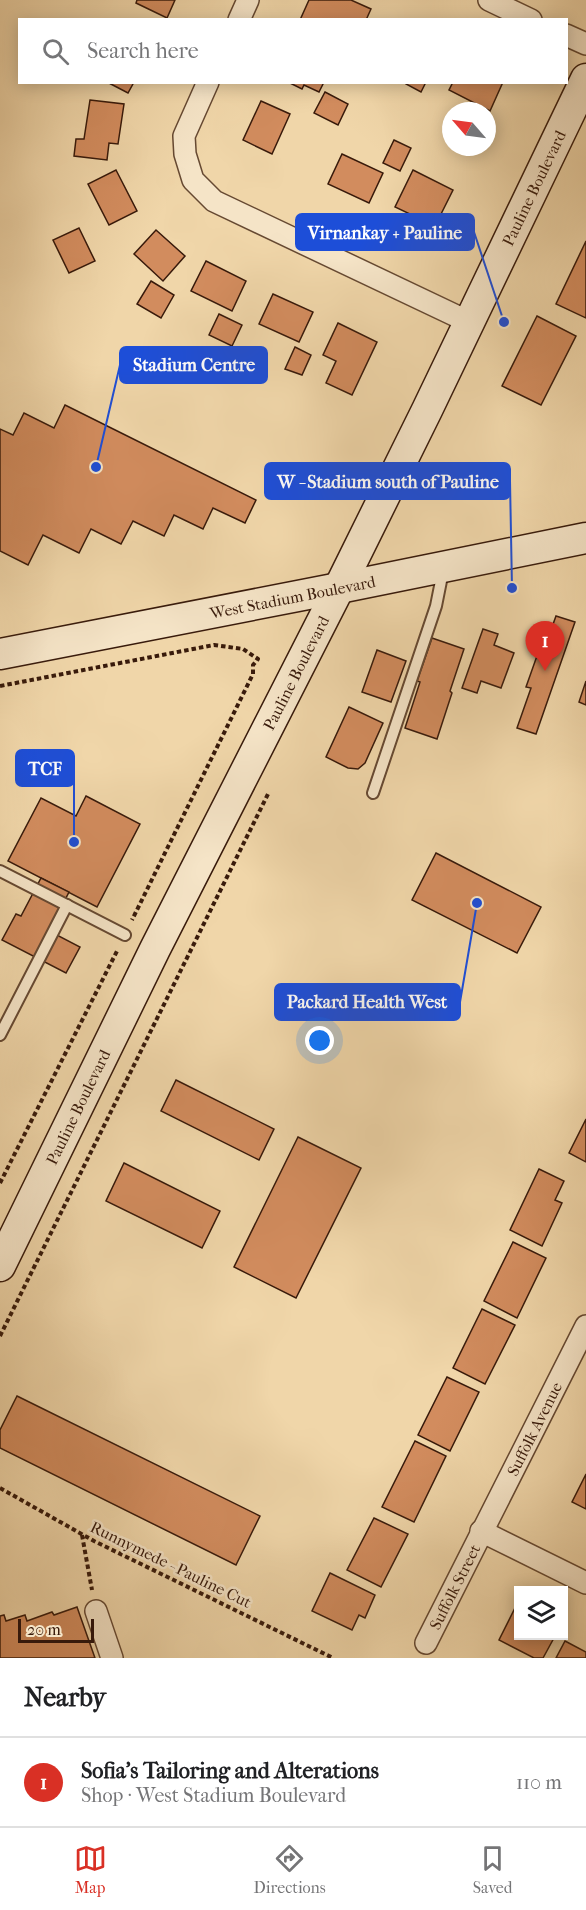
<!DOCTYPE html>
<html lang="en">
<head>
<meta charset="utf-8">
<style>
  :root { --surface:#fff; --page:#f2f2f2; --text:#202124; --muted:#757577; --line:#e0e0e0; --accent:#d93025 }
  body { margin:0; font-family:"IM FELL French Canon",serif; background:var(--page); color:var(--text) }
  .controls { position:absolute; right:18px; bottom:18px; display:grid; overflow:hidden; border-radius:0px; box-shadow:0 3px 15px #0003 }
  .controls button { width:54px; height:54px; display:grid; place-items:center; padding:0; border:0; border-bottom:2px solid var(--line); background:var(--surface); color:var(--text); font:30px sans-serif }
  .compass { position:absolute; left:442px; top:102px; width:54px; height:54px; border-radius:50%; background:var(--surface); box-shadow:0 3px 15px #0003; rotate:298deg }
  .scale { position:absolute; left:18px; bottom:15px; width:76px; box-sizing:border-box; padding-left:6px; border:3px solid #381a0b; border-top:0; font-size:16px; line-height:21px; white-space:nowrap; color:#381a0b; -webkit-text-stroke:4px #f5e4c7; paint-order:stroke }
  .you { position:absolute; left:320px; top:1041px; width:21px; height:21px; margin:-15px; border:4px solid #fff; border-radius:50%; background:#1a73e8; box-shadow:0 0 0 9px #1a73e833 }
  .badge { display:grid; place-items:center; width:39px; height:39px; border-radius:50%; background:var(--accent); color:#fff; font-size:20px; font-weight:700 }
  .pin { position:absolute; translate:-50% -50px; filter:drop-shadow(0 2px 3px #0008) }
  .pin::after { content:''; position:absolute; top:32px; width:21px; height:18px; background:inherit; clip-path:polygon(0 0,100% 0,50% 100%) }
  .list { margin:0; padding:0; list-style:none }
  h2 { display:flex; justify-content:space-between; align-items:center; height:78px; margin:0; padding:0 24px; font-size:26px }
  h2 small { font-size:20px; font-weight:400; color:var(--muted) }
  .list li { display:grid; grid-template-columns:39px 1fr auto; gap:18px; align-items:center; box-sizing:border-box; height:90px; padding:0 24px; border-top:2px solid var(--line) }
  .list b { display:block; font-size:22px; white-space:nowrap }
  .list p { margin:0; font-size:20px; white-space:nowrap; color:var(--muted) }
  .list em { font-size:20px; font-style:normal; color:var(--muted) }
  .icon { flex:none; width:33px; height:33px; fill:none; stroke:currentColor; stroke-width:2; stroke-linecap:round; stroke-linejoin:round }
  .map { position:relative; flex:none; width:586px; height:1658px; overflow:hidden }
  .search { position:absolute; background:var(--surface); box-shadow:0 3px 15px #0003; left:18px; right:18px; top:18px; height:66px; display:flex; align-items:center; gap:15px; box-sizing:border-box; padding:0 21px; border-radius:0px; color:var(--muted); font-size:22px }
  .sheet { height:168px; background:var(--surface) }
  nav { display:flex; justify-content:space-around; align-items:center; box-sizing:border-box; height:84px; border-top:2px solid var(--line); background:var(--surface); font-size:16px; color:var(--muted) }
  nav a { display:grid; justify-items:center; gap:3px }
  nav .on { color:var(--accent) }
  .map>svg:first-child { display:block }
  .building { fill:#d28c5e; stroke:#381a0b; stroke-width:1.5 }
  .lines { fill:none; stroke-linecap:round; stroke-linejoin:round }
  .lane-casing { stroke:#664932; stroke-width:14 }
  .street-casing { stroke:#664932; stroke-width:24 }
  .secondary-casing { stroke:#381a0b; stroke-width:33 }
  .path { stroke:#381a0b; stroke-width:4; stroke-dasharray:4.5 3; stroke-linecap:butt }
  .lane { stroke:#f5e4c7; stroke-width:10 }
  .street { stroke:#f5e4c7; stroke-width:21 }
  .secondary { stroke:#f5e4c7; stroke-width:30 }
  .labels { text-anchor:middle; stroke-width:5; stroke-linejoin:round; paint-order:stroke }
  .street-label { font-size:16px; fill:#381a0b; stroke:#f5e4c7 }
  .leader { fill:none; stroke:#1d4ed8; stroke-width:2 }
  .callout-dot { fill:#1d4ed8; stroke:#f5e4c7; stroke-width:2 }
  .callout { fill:#1d4ed8; stroke:#1d4ed8; stroke-width:2 }
  .callout-label { font-size:18px; text-anchor:middle; font-weight:bold; fill:#fff }
</style>
</head>
<body>
<div class="map">
<svg width="586" height="1658" viewBox="0 0 586 1658">
  <rect width="100%" height="100%" fill="#f0d6a9"/>
  <filter id="stains"><feTurbulence type="fractalNoise" baseFrequency=".00333" numOctaves="4"/><feColorMatrix values="0 0 0 0 .2 0 0 0 0 .09 0 0 0 0 .02 0 0 0 .5 -.17"/></filter>
  <radialGradient id="worn" r=".72"><stop offset=".6" stop-color="#630" stop-opacity="0"/><stop offset="1" stop-color="#630" stop-opacity=".3"/></radialGradient>
  <!-- building -->
  <g class="building">
    <path d="M137 0H175L167 18 136 3Z"/>
    <path d="M309 0H351L371 9 366 20H300Z"/>
    <path d="M107 82H134L128 93Z"/>
    <path d="M288 82H324L319 92 304 85 302 89Z"/>
    <path d="M407 82H426L421 92 406 84Z"/>
    <path d="M453 82H503L490 111 449 90Z"/>
    <path d="M325 92 348 104 338 125 314 113Z"/>
    <path d="M90 100 124 104 118 144 109 143 107 160 74 156 76 139H84Z"/>
    <path d="M261 101 290 114 272 154 243 140Z"/>
    <path d="M394 140 411 148 400 171 383 163Z"/>
    <path d="M342 154 383 173 369 203 328 184Z"/>
    <path d="M116 170 137 211 109 225 88 184Z"/>
    <path d="M413 170 453 190 435 226 395 207Z"/>
    <path d="M79 228 95 261 69 273 53 240Z"/>
    <path d="M156 230 185 256 163 281 134 254Z"/>
    <path d="M586 241V318L556 304Z"/>
    <path d="M206 261 246 281 232 311 191 291Z"/>
    <path d="M151 281 174 295 161 318 137 304Z"/>
    <path d="M273 294 313 312 299 342 259 324Z"/>
    <path d="M219 314 242 325 232 346 209 335Z"/>
    <path d="M537 316 576 336 541 405 502 386Z"/>
    <path d="M338 323 377 342 352 395 326 383 336 361 323 355Z"/>
    <path d="M295 347 311 355 302 375 285 369Z"/>
    <path d="M65 405 256 500 245 523 213 508 203 529 174 515 164 536 133 521 121 544 91 529 79 553 43 535 28 565 0 551V429L13 435 24 413 54 428Z"/>
    <path d="M556 616 575 622 536 734 517 728 531 688 526 687 538 653 542 655Z"/>
    <path d="M483 629 498 634 494 645 514 653 501 688 481 681 477 693 462 688Z"/>
    <path d="M432 638 464 649 450 691 452 693 437 739 405 728 420 682 417 681Z"/>
    <path d="M377 650 406 661 391 702 362 692Z"/>
    <path d="M586 681V705L579 702Z"/>
    <path d="M349 707 383 723 365 763 358 769 348 768 326 757Z"/>
    <path d="M86 796 140 824 97 907 8 861 41 798 76 816Z"/>
    <path d="M436 853 541 907 517 953 412 900Z"/>
    <path d="M41 878 69 892 49 931 80 947 66 973 2 940 16 914 21 916Z"/>
    <path d="M176 1080 274 1129 259 1160 161 1111Z"/>
    <path d="M586 1119V1162L569 1153Z"/>
    <path d="M298 1137 361 1168 296 1298 234 1267Z"/>
    <path d="M124 1163 220 1211 202 1248 106 1201Z"/>
    <path d="M539 1169 564 1181 555 1200 562 1203 542 1246 510 1230Z"/>
    <path d="M513 1242 546 1258 517 1318 484 1301Z"/>
    <path d="M482 1309 515 1325 485 1384 453 1368Z"/>
    <path d="M447 1377 479 1392 450 1451 418 1435Z"/>
    <path d="M17 1396 260 1516 236 1565 0 1448V1430Z"/>
    <path d="M415 1441 446 1456 414 1522 382 1507Z"/>
    <path d="M586 1474V1509L572 1502Z"/>
    <path d="M374 1518 408 1534 381 1587 347 1570Z"/>
    <path d="M330 1573 375 1595 365 1618 359 1615 352 1630 312 1611Z"/>
    <path d="M77 1607 95 1658H0V1616L4 1615 6 1621 25 1615 27 1621 52 1612 54 1615Z"/>
    <path d="M515 1608 518 1609V1636H555L543 1658H534L499 1640Z"/>
    <path d="M565 1641 586 1652V1658H556Z"/>
  </g>
  <g class="lines">
    <!-- lane casing -->
    <g class="lane-casing">
      <g id="lane">
        <path d="M373 793 436 606 443 571"/>
        <path d="M0 871 125 935"/>
        <path d="M0 1035 67 905"/>
      </g>
    </g>
    <!-- street casing -->
    <g class="street-casing">
      <g id="street">
        <path d="M489 0 531 20"/>
        <path d="M239 20 248 0"/>
        <path d="M566 35 586 44"/>
        <path d="M208 82 184 136 185 154 193 180 214 201 469 322"/>
        <path d="M481 1531 586 1583"/>
        <path d="M96 1611 112 1658"/>
        <path id="s1" d="M426 1643 586 1326"/>
      </g>
    </g>
    <!-- secondary casing -->
    <g class="secondary-casing">
      <g id="secondary">
        <path id="s2" d="M0 654 339 588 586 538"/>
        <path id="s3" d="M0 1266 155 949 339 588 427 410 586 79"/>
      </g>
    </g>
    <!-- path -->
    <g class="path">
      <path d="M0 686 214 645 243 649 258 659 253 665V674L132 920"/>
      <path d="M0 1183 117 951"/>
      <path d="M0 1336 269 792"/>
      <path d="M0 1488 94 1541 333 1658"/>
      <path d="M82 1535 92 1590"/>
    </g>
    <!-- lane -->
    <use href="#lane" class="lane"/>
    <!-- street -->
    <use href="#street" class="street"/>
    <!-- secondary -->
    <use href="#secondary" class="secondary"/>
  </g>
  <g class="labels">
    <!-- street labels -->
    <g class="street-label">
      <text dy="6" stroke="none"><textPath href="#s3" startOffset="1203">Pauline Boulevard</textPath></text>
      <text dy="6" stroke="none"><textPath href="#s2" startOffset="298">West Stadium Boulevard</textPath></text>
      <text dy="6" stroke="none"><textPath href="#s3" startOffset="663">Pauline Boulevard</textPath></text>
      <text dy="6" stroke="none"><textPath href="#s3" startOffset="177">Pauline Boulevard</textPath></text>
      <text dy="6" stroke="none"><textPath href="#s1" startOffset="240">Suffolk Avenue</textPath></text>
      <text transform="translate(171 1564) rotate(26)" y="6">Runnymede - Pauline Cut</text>
      <text dy="6" stroke="none"><textPath href="#s1" startOffset="63">Suffolk Street</textPath></text>
    </g>
  </g>
  <!-- callouts -->
  <path class="leader" d="M504 322L474 232M96 467L120 365M512 588L510 481M74 842L74 768M477 903L460 1002"/>
  <g class="callout-dot">
    <circle cx="504" cy="322" r="6"/>
    <circle cx="96" cy="467" r="6"/>
    <circle cx="512" cy="588" r="6"/>
    <circle cx="74" cy="842" r="6"/>
    <circle cx="477" cy="903" r="6"/>
  </g>
  <g class="callout">
    <rect x="296" y="214" width="178" height="36" rx="6"/>
    <rect x="120" y="347" width="147" height="36" rx="6"/>
    <rect x="265" y="463" width="245" height="36" rx="6"/>
    <rect x="16" y="750" width="58" height="36" rx="6"/>
    <rect x="275" y="984" width="185" height="36" rx="6"/>
  </g>
  <g class="callout-label">
    <text x="385" y="239">Virnankay + Pauline</text>
    <text x="194" y="371">Stadium Centre</text>
    <text x="388" y="488">W - Stadium south of Pauline</text>
    <text x="45" y="775">TCF</text>
    <text x="367" y="1008">Packard Health West</text>
  </g>
  <rect width="100%" height="100%" filter="url(#stains)"/>
  <rect width="100%" height="100%" fill="url(#worn)"/>
</svg>
<div class="controls">
<button><svg class="icon" aria-label="layers" viewBox="0 0 24 24"><path d="M12 4l9 5-9 5-9-5zM3 14l9 5 9-5"/></svg></button>
</div>
<svg class="compass" viewBox="-18 -18 36 36"><path d="M0-13l5 13h-10z" fill="#e53935"/><path d="M0 13l5-13h-10z" fill="#757577"/></svg>
<div class="scale">20 m</div>
<div class="you"></div>
<div class="pin badge" style="left:545px;top:671px">1</div>
<div class="search"><svg class="icon" aria-label="search" viewBox="0 0 24 24"><circle cx="10" cy="10" r="6"/><path d="M15 15l6 6"/></svg>Search here</div>
</div>
<section class="sheet">
<h2>Nearby<small></small></h2>
<ul class="list">
<li><span class="badge">1</span><div><b>Sofia’s Tailoring and Alterations</b><p>Shop · West Stadium Boulevard</p></div><em>110 m</em></li>
</ul>
</section>
<nav>
<a class="on"><svg class="icon" aria-label="map" viewBox="0 0 24 24"><path d="M3 6l6-2 6 2 6-2v14l-6 2-6-2-6 2zM9 4v14M15 6v14"/></svg>Map</a>
<a><svg class="icon" aria-label="directions" viewBox="0 0 24 24"><path d="M12 3l9 9-9 9-9-9zM9 14v-3h6M13 9l2 2-2 2"/></svg>Directions</a>
<a><svg class="icon" aria-label="saved" viewBox="0 0 24 24"><path d="M7 4h10v16l-5-4-5 4z"/></svg>Saved</a>
</nav>
</body>
</html>
